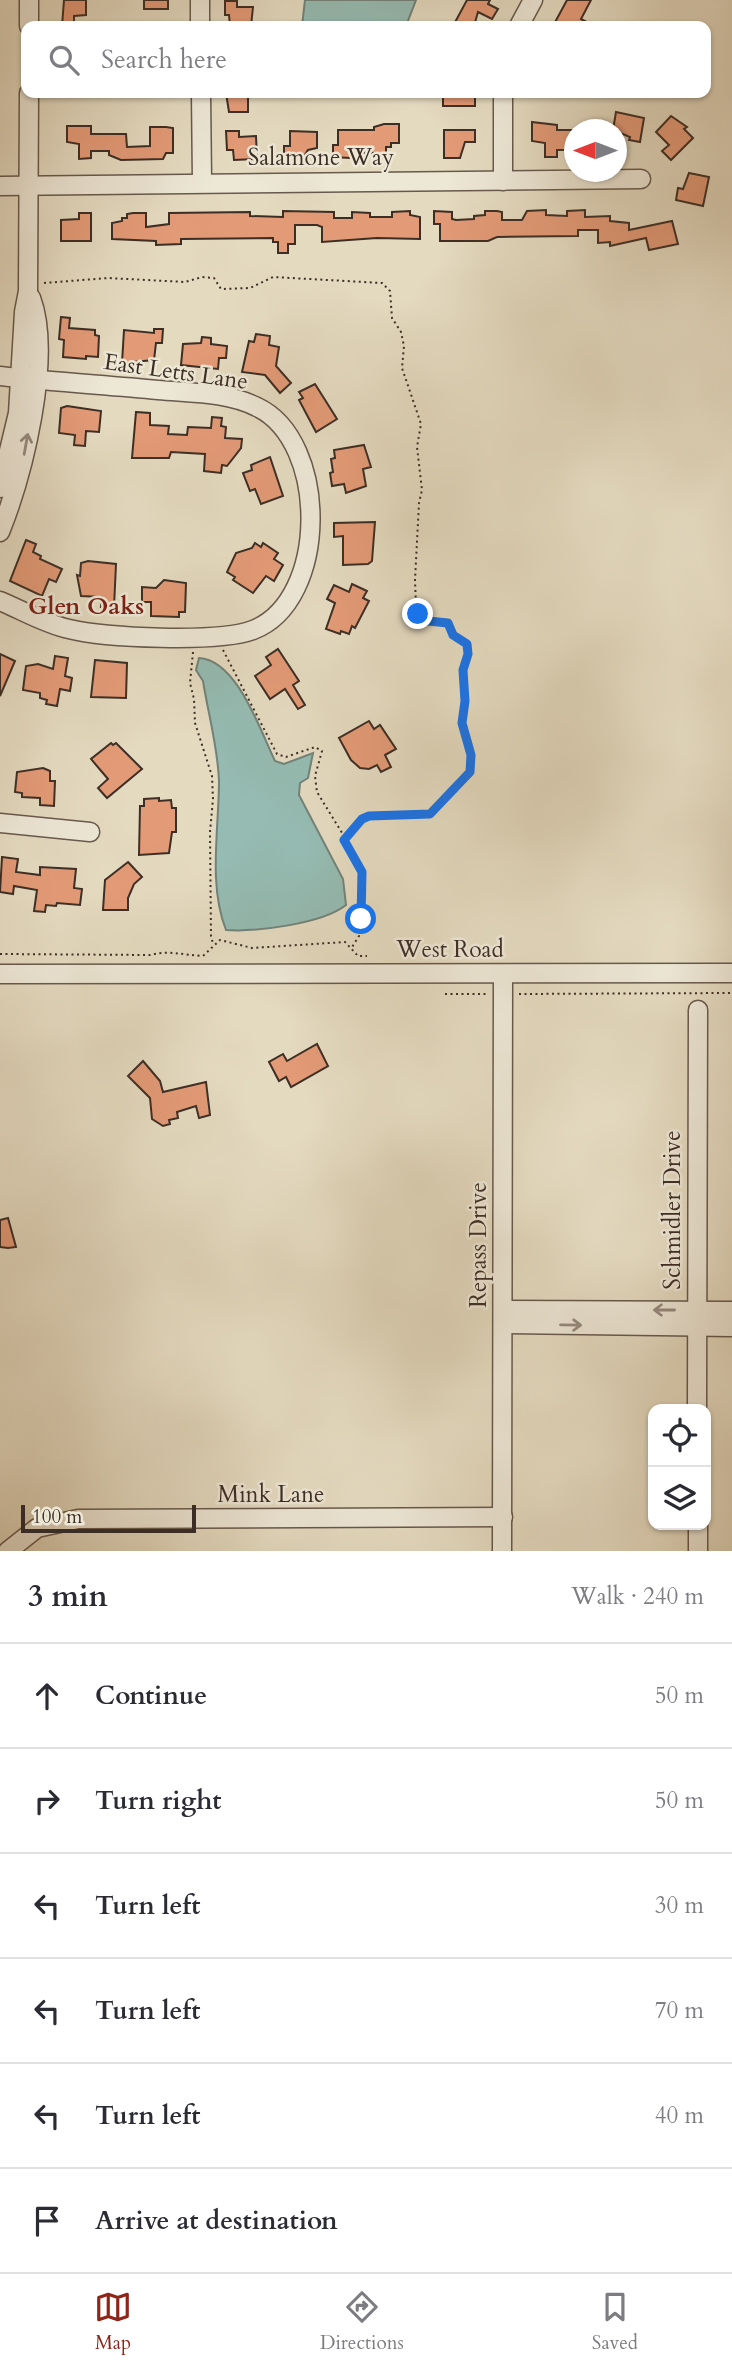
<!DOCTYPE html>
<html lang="en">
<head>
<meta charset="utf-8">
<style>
  :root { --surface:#fff; --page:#f2f2f3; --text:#2b2b33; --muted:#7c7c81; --line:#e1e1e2; --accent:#8f2418 }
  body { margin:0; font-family:Cardo,serif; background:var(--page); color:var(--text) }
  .controls { position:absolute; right:21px; bottom:21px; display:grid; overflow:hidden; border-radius:14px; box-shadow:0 2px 5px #0004 }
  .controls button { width:63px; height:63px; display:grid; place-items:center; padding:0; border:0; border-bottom:2px solid var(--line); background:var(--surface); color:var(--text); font:35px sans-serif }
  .compass { position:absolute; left:564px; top:119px; width:63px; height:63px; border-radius:50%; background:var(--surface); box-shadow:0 2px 5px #0004; rotate:270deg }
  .scale { position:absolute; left:21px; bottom:18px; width:175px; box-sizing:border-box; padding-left:7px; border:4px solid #3d2e25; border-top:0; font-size:19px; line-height:24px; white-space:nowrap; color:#3d2e25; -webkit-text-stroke:5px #ede7d6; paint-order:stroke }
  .stop { position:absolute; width:21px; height:21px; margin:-16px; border:5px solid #1a73e8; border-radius:50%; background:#fff }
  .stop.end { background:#1a73e8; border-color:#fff; box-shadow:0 2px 7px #0008 }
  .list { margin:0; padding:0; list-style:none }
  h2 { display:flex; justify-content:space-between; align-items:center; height:91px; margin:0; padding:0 28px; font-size:30px }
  h2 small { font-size:23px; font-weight:400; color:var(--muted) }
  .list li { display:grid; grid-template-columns:46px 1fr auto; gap:21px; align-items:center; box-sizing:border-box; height:105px; padding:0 28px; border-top:2px solid var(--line) }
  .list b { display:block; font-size:26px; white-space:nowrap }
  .list em { font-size:23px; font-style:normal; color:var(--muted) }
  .icon { flex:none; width:38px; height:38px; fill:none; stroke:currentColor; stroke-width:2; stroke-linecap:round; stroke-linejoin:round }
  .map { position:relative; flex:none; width:732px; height:1551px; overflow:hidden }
  .search { position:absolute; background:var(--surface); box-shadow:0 2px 5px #0004; left:21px; right:21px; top:21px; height:77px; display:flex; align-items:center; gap:18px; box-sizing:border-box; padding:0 24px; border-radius:14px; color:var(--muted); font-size:26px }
  .sheet { height:721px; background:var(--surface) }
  nav { display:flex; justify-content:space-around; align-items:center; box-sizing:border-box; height:98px; border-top:2px solid var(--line); background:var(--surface); font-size:19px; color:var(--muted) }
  nav a { display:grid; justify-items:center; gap:4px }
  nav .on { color:var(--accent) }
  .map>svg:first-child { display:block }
  .water { fill:#95bbb2; stroke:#72837a; stroke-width:2 }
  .building { fill:#e39a77; stroke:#3d2e25; stroke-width:2 }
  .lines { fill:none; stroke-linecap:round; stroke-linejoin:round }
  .minor-casing { stroke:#67594c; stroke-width:21 }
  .path { stroke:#3d2e25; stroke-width:2; stroke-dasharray:2 3.5; stroke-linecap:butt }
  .minor { stroke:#ede7d6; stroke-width:18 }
  .oneway { stroke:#958a7e }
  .route { stroke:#1a73e8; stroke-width:9 }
  .labels { text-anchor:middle; stroke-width:5; stroke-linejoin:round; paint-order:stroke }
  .street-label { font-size:23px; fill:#3d2e25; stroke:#ede7d6 }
  .neighbourhood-label { font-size:24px; font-weight:bold; fill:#7a1f14; stroke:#ede7d6 }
</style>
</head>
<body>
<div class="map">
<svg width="732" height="1551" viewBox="0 0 732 1551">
  <rect width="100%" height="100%" fill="#e4dac0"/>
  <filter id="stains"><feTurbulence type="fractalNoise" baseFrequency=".00286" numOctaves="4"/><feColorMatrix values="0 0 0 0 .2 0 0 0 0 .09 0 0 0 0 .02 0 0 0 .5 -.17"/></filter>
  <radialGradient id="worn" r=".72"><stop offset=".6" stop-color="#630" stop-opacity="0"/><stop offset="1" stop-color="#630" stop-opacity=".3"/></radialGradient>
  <!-- water -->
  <g class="water">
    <path d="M305 0H416L406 26H302Z"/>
    <path d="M199 658C237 660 260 730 275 761L284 764 313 753 308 778 300 783 299 795 343 879 346 905C322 924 256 932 226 930 208 884 219 829 219 781 218 748 208 713 203 681L196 670Z"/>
  </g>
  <!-- building -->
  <g class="building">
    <path d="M64 0H86V15L74 16V26H62Z"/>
    <rect x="144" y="0" width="24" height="9"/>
    <path d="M467 0H490L488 4 498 9 492 19 478 12 474 26H453Z"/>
    <path d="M567 0H591L581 19 594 26H553Z"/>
    <path d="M225 1H237V7H253L251 26H230L229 15H225Z"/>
    <path d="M226 93H248V112H229Z"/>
    <path d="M443 93 475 94V106H443Z"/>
    <path d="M616 112 644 118 640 142 629 140 630 137 613 130Z"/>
    <path d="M671 116 687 127 684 129 693 138 671 160 662 151 669 145 656 132Z"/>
    <path d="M532 122 557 125V130H575V150H557V157H545V143L532 141Z"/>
    <path d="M384 124H399V143H391V147H386V158H374V153H354L350 158 333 157V145H338V130H374V127Z"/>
    <path d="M67 126H91V134H126L127 147 150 146V127H166L173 128V153H166L163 159 121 160 109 155V151H91V158L79 159V144L67 142Z"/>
    <path d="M444 130H475V142H465L460 158H444Z"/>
    <path d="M226 131H239V137L256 136 257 159 234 160 233 150H227Z"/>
    <path d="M290 131 317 132V148L308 150 303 158 284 159V146H290Z"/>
    <path d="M689 173 709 177 703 206 676 200 678 188 683 189Z"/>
    <path d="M546 210V215L567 216V211L585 210V217L610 216V221L629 223V230L672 221 678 244 649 250 646 238 610 246V242L598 243V230H578V236L497 237 488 241H440V224H434V211L452 212V219L456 220 474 219V216L485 215V211H497L502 212V220H522L527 211Z"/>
    <path d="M283 211 334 212V218H352V212L370 213V217H392V212L410 211V215L420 217V239L377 238 322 242V227L317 225H295V244H288V253H278V242H273V238L181 239V244L156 245V241L112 239V223L122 221V218H127V214L133 213H146V227L169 224V213L250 212V216L283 217Z"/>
    <path d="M79 213H91V241H61V220L79 219Z"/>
    <path d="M61 317 70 318 69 328 95 330V335L99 336 98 357 86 356V359L63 357 64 340 59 339Z"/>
    <path d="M154 329H163L162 343H156L154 360 122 363 124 330 154 333Z"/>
    <path d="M256 334 270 336 269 345 279 347 276 366 291 383 280 393 265 375 242 372 249 341 254 342Z"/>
    <path d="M202 337 211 338V344L227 346 226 358H219L218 369 181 365 183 344 201 343Z"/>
    <path d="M315 384 337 419 316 432 299 400 303 398 299 392Z"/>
    <path d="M67 406 101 411 99 432 86 431 85 446 74 445 75 435 59 433 61 408Z"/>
    <path d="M136 412 150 413V425L169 426 168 434 187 435 188 427 211 428 212 417 222 418 221 426 226 427 225 438 242 439 241 448 227 466 222 465 221 473 204 471 205 454 171 452 169 458H132Z"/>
    <path d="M364 445 371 467 363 469 366 486 346 493 344 484 332 486 330 473 333 472 331 459 335 458 334 450Z"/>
    <path d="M270 457 283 496 261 504 255 489 250 491 243 473 252 470 251 465Z"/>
    <path d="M375 522 372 561 368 564 343 565V536L334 537V523Z"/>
    <path d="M26 540 36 544 33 552 41 556 40 559 62 569 56 582 49 579 42 596 10 581Z"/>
    <path d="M255 543 261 547 263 543 278 553 274 559 283 565 274 581 266 576 253 593 233 580 235 577 227 572 236 553 252 548Z"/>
    <path d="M88 561 116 564 114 607H101L102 597 81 596 77 575 80 576 81 563Z"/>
    <path d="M164 580 186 583 185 612H179V617L151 616V602H142V587L156 588Z"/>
    <path d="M352 584 367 591 363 598 369 601 355 628 352 626 349 634 341 631 340 634 326 629 335 603 327 599 334 585 349 592Z"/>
    <path d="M278 649 299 681 293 685 305 705 298 709 285 689 270 699 255 676 271 665 266 657Z"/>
    <path d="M0 654 15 661 0 696Z"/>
    <path d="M55 656 68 658 65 676 72 678 70 691 60 689 57 706 46 704 47 700 40 698V693L23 690 26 666 38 664 53 669Z"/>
    <path d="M95 660 127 663 126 698 91 697Z"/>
    <path d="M369 721 374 729 380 725 396 749 385 755 391 767 381 772 377 765 369 769 360 768 351 760 339 738Z"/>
    <path d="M111 743 113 745 116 743 142 769 107 798 98 788 108 779 91 759Z"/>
    <path d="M43 768 50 771V781H55L54 806 40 805V798L22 797V793L15 792 17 772Z"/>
    <path d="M159 798V801L171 800 172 808H176V832H172L169 853 139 855 140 806H144V799Z"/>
    <path d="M2 857 18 859 16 872 40 875V867L76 869 74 888 82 889 80 905 57 903 56 906 46 905 45 912 34 911 37 890 14 886 13 894 0 892Z"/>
    <path d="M128 862 142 877 134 884 128 898V910H103L105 880Z"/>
    <path d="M317 1044 328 1066 291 1087 286 1077 279 1081 269 1062 283 1054 287 1061Z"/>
    <path d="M143 1061 160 1081 163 1092 206 1082 210 1115 199 1118 196 1106 177 1112 178 1118 169 1120 170 1124 163 1126 152 1119 150 1098 128 1076Z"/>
    <path d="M8 1218 16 1247 8 1248 0 1247V1220Z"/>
  </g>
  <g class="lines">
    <!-- minor casing -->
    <g class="minor-casing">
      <g id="minor">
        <path d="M29 0V26"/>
        <path d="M200 0V26"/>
        <path d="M519 26 533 0"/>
        <path d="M201 93 202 182"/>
        <path d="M503 181V93"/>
        <path d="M0 186 641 179"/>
        <path d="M0 376C53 382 106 385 158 390 191 393 227 392 257 407 329 441 329 601 253 630 219 643 104 638 69 629 45 624 22 610 0 601"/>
        <path d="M0 488 18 413 24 312 28 291 29 93"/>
        <path d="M0 532C23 475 53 357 31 298"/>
        <path d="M0 823 90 832"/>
        <path d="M0 974 732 973"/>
        <path d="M503 1310 732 1311"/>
        <path d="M503 1324 732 1327"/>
        <path d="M697 1409 698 1010"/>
        <path d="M698 1525V1551"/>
        <path d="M8 1551 37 1528 78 1519 503 1517"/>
        <path d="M502 1551 503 974"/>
      </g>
    </g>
    <!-- path -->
    <g class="path">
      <path d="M44 283 108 278 185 282 202 277 214 278 221 289 250 288 273 277 382 283 390 291 392 318 401 332 404 346 402 368 421 424 417 447 422 490 419 503 415 580 416 606 424 620 448 623 453 635 467 644 468 654 463 670 465 701 462 723 471 766 470 772 434 812 427 815 369 816 362 819 344 840"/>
      <path d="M223 650 277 754 286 757 315 747 322 751 315 776 317 792 358 859 363 882 359 936 352 947"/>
      <path d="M193 652 190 683 194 699 195 723 212 776 213 799 210 832 211 936 213 944"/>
      <path d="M0 954 150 955C169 950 183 955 203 956L220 940 252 948 345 942 358 956H367"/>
      <path d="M445 994H489"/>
      <path d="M519 994 732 993"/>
    </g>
    <!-- minor -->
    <use href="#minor" class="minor"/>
  </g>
  <!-- one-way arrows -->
  <defs><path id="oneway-shaft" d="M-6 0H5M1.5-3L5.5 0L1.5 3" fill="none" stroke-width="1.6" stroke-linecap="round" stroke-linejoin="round" transform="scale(1.75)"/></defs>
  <g class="oneway">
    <use href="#oneway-shaft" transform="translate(26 444) rotate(-80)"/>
    <use href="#oneway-shaft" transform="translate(664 1310) rotate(-180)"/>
    <use href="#oneway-shaft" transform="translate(571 1325) rotate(1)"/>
  </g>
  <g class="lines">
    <!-- route -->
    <path class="route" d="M361 919 362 872 344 840 362 819 369 816 430 814 470 772 471 755 462 723 465 701 463 670 468 654 467 644 453 635 448 623 428 621 418 614"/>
  </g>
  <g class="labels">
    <!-- street labels -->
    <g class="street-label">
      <text x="321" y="165">Salamone Way</text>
      <text transform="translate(176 371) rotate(8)" y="8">East Letts Lane</text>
      <text x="450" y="957">West Road</text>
      <text transform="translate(672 1210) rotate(-90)" y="8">Schmidler Drive</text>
      <text transform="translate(478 1245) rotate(-90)" y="8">Repass Drive</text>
      <text x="271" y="1502">Mink Lane</text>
    </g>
    <!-- neighbourhood labels -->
    <g class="neighbourhood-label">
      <text x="86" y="614">Glen Oaks</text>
    </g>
  </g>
  <rect width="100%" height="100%" filter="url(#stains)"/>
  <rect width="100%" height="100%" fill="url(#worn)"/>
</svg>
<div class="controls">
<button><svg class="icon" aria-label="locate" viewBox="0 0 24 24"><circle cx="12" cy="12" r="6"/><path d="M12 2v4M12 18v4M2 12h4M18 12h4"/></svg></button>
<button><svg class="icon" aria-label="layers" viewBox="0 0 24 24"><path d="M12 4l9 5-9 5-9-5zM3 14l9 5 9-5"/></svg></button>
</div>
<svg class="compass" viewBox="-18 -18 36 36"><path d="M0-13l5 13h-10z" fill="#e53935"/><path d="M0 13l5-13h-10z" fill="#7c7c81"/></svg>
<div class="scale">100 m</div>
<div class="stop" style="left:361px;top:919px"></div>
<div class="stop end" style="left:418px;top:614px"></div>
<div class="search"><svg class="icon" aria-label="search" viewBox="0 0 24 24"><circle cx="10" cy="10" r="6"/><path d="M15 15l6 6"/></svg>Search here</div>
</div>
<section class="sheet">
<h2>3 min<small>Walk · 240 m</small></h2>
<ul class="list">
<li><svg class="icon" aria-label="ahead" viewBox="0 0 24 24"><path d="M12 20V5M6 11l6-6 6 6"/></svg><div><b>Continue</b></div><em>50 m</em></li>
<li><svg class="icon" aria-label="right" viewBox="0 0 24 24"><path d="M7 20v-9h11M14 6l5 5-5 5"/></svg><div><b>Turn right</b></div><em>50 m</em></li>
<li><svg class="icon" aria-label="left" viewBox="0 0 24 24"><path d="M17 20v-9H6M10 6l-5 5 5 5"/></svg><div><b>Turn left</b></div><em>30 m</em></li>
<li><svg class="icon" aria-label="left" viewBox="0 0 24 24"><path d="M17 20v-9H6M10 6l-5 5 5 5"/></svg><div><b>Turn left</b></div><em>70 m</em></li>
<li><svg class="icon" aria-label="left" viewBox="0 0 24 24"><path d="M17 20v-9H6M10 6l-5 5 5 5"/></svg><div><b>Turn left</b></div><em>40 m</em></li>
<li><svg class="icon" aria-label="arrive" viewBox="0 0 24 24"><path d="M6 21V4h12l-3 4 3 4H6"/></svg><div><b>Arrive at destination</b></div></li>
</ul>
</section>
<nav>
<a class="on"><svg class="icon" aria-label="map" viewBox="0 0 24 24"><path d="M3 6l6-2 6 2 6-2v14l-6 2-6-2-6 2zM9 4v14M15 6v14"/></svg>Map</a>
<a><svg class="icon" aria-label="directions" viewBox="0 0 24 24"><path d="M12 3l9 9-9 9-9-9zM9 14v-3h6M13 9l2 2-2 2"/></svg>Directions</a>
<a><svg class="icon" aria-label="saved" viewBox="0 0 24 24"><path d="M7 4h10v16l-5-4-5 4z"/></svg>Saved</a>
</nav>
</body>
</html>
